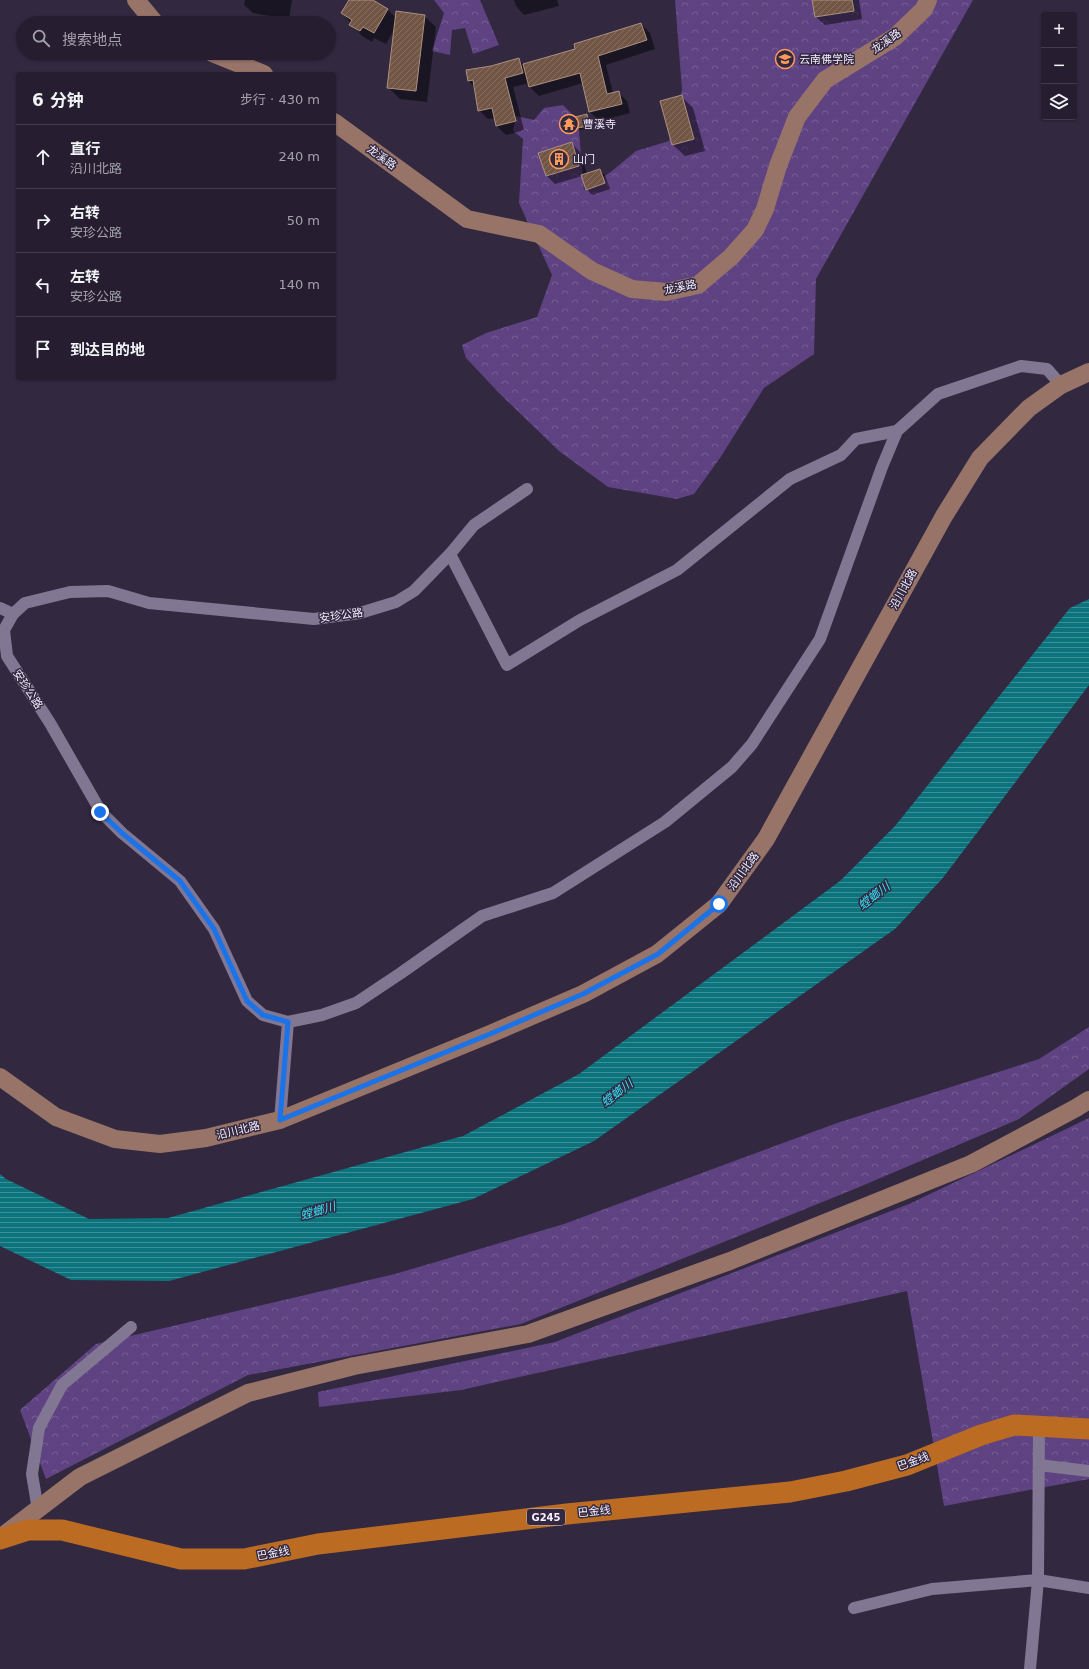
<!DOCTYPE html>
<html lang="zh">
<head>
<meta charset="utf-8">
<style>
  :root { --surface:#261e30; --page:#322b3c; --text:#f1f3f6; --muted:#a4a2ab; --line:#423c4c }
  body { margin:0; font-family:"DejaVu Sans","Noto Sans SC",sans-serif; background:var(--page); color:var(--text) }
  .controls { position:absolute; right:12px; top:12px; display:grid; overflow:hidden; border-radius:4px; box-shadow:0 1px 3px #0004 }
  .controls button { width:36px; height:36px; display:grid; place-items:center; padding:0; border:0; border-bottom:1px solid var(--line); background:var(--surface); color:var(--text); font:20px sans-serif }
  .stop { position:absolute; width:12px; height:12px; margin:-9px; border:3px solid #1a73e8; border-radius:50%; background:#fff }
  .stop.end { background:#1a73e8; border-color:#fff; box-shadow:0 1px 4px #0008 }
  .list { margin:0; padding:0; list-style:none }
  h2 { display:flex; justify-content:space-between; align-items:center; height:52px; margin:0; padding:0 16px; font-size:17px }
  h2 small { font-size:13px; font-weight:400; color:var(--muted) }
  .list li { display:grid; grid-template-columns:26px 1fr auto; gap:12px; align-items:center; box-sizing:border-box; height:64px; padding:0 16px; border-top:1px solid var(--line) }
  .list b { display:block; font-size:15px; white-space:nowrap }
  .list p { margin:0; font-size:13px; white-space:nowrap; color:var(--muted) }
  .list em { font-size:13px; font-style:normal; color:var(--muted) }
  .icon { flex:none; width:22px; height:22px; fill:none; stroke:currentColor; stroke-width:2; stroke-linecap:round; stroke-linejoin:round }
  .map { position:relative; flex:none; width:1089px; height:1669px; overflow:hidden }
  .search { position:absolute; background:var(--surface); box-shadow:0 1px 3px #0004; left:16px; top:16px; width:320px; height:44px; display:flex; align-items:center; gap:10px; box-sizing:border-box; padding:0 14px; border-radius:22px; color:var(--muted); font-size:15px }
  .panel { position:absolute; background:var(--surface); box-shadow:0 1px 3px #0004; left:16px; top:72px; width:320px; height:308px; border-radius:4px }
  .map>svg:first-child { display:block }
  .forest { fill:url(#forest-crowns) }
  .water { fill:url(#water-rules) }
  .shadow { fill:#0007 }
  .building { fill:url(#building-hatch); stroke:#ae907f }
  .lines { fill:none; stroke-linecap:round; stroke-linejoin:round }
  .minor { stroke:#827793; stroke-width:12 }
  .secondary { stroke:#977368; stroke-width:18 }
  .trunk { stroke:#bb6c22; stroke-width:21 }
  .route { stroke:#1a73e8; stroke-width:5 }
  .labels { text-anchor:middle; stroke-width:3; stroke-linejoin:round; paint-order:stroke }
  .shield { fill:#322840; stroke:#bab3c6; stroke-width:1 }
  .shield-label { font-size:10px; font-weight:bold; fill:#f5efff }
  .street-label { font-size:11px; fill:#f5efff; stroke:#322840 }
  .poi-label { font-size:11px; fill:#f5efff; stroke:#322840; text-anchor:start }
  .water-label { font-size:12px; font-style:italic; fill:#33e3f6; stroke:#322840 }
</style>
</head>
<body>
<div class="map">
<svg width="1089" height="1669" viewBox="0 0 1089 1669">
  <defs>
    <pattern id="forest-crowns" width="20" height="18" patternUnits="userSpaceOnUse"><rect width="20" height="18" fill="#5e4282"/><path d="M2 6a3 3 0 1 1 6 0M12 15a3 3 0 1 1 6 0" fill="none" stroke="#765e95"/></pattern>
    <pattern id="water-rules" width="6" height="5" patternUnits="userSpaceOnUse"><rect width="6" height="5" fill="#0c737d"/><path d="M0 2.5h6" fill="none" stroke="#3c8e97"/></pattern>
    <pattern id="building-hatch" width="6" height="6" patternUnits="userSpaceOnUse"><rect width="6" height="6" fill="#715545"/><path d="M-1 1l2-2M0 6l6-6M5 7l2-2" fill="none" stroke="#866e61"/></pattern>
  </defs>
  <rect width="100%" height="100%" fill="#322840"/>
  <!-- forest -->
  <g class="forest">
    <path d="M434 0H480L499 45 473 54 465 28 452 30 450 55 432 51 444 13Z"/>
    <path d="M675 0H973L816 279 814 354 764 388 720 458 694 494 677 499 608 487 559 451 500 394 466 358 462 345 486 333 537 317 552 275 519 203 523 139 513 131 516 116 534 120 544 108 563 105 578 120 584 190 612 171 636 151 669 141 682 90Z"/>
    <path d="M1089 1027V1069L1019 1119 857 1188 521 1324 248 1375 46 1479 20 1410 96 1344 395 1274 564 1224 837 1123 1039 1059Z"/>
    <path d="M1089 1118V1479L944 1506 907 1291 461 1390 319 1407 318 1392 555 1342 909 1204Z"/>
  </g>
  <!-- water -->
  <path class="water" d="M1089 599V685L942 879 895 929 594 1141 473 1199 169 1281 71 1280 0 1246V1174L6 1179 89 1219 168 1218 463 1136 579 1074 840 881 895 826 1070 608Z"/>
  <!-- shadow -->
  <g class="shadow">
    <path d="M245 0H292L289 19 253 13 244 5Z"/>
    <path d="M350 0H371L388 10 397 19 424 16 436 27 427 102 400 99 388 87 395 28 386 44 374 38 372 42 362 36 342 13Z"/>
    <path d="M514 0H557L559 6 524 15 516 6Z"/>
    <path d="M813 0H862H859L862 19 825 25 816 17Z"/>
    <path d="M641 24 650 33 655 49 606 65 613 93 618 92 627 101 630 113 599 121 590 112 583 83 539 96 530 87 529 83 513 87 524 130 506 135 497 126 495 118 488 119 479 110 475 87 468 81 491 67 519 60 524 65 577 50Z"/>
    <path d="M681 96 693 108 705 151 685 156 673 145 661 102Z"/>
    <path d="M586 115 589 118 591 128 580 130 578 127Z"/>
    <path d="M572 144 580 152 587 174 599 170 605 175 610 189 592 195 587 189 582 176 555 184 547 176 539 154Z"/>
  </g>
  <!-- building -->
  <g class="building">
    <path d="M349 0H373L388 9 374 33 363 27 360 31 349 25 352 20 341 13Z"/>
    <path d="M812 0H852L854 11 815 17Z"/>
    <path d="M396 11 425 15 416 91 387 88Z"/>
    <path d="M641 23 647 40 598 56 607 94 619 91 622 104 589 112 580 73 529 87 523 64 575 49 574 44Z"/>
    <path d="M519 58 523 73 505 78 516 121 496 126 492 108 478 111 473 80 468 81 466 70 491 66Z"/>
    <path d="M682 95 694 139 672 145 660 101Z"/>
    <path d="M587 114 589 126 577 128 575 117Z"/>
    <path d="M572 142 579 166 546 176 538 153Z"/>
    <path d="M600 169 605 183 586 190 581 175Z"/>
  </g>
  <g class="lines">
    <!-- minor -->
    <g class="minor">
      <path d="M450 554 507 665 580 620 677 570 790 479 841 455 856 439 897 431"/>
      <path d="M0 608 13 614"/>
      <path d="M288 1022 322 1015 356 1003 401 973 482 916 553 893 665 822 732 767 752 744 820 639 882 467 897 431 938 394 1021 366 1047 369 1061 385"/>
      <path d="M280 1120 288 1022 263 1015 247 1001 214 929 180 881 122 833 101 812 50 723 7 656 4 630 13 614 25 603 70 592 108 591 149 603 314 619 360 613 396 602 414 591 450 554 474 525 527 489"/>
      <path d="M1039 1465 1089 1471"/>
      <path d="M38 1510 32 1474 39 1428 62 1385 131 1327"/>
      <path d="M854 1608 932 1589 1038 1580 1089 1588"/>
      <path d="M1030 1669 1038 1580 1039 1425"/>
    </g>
    <!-- secondary -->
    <g class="secondary">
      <path d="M136 0 155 23"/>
      <path d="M212 53 264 74"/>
      <path d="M334 122 467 219 539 234 592 271 632 289 666 292 698 285 731 257 755 230 765 209 778 166 797 117 825 80 895 37 924 9 928 0"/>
      <path d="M0 1077 56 1117 115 1139 160 1144 206 1138 280 1120 490 1034 583 994 657 954 719 904 766 839 944 516 980 458 1029 408 1061 385 1089 372"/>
      <path d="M4 1535 80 1477 248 1393 354 1366 528 1334 730 1261 971 1164 1076 1108 1089 1100"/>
    </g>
    <!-- trunk -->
    <path class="trunk" d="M0 1539 28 1530H62L181 1559H244L318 1544 567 1514 790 1492 846 1481 907 1465 981 1435 1014 1425 1089 1429"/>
  </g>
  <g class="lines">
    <!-- route -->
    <path class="route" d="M100 812 122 833 180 881 214 929 247 1001 263 1015 288 1022 280 1120 490 1034 583 994 658 954 719 904"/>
  </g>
  <!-- icons -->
  <defs>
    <g id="university-ring" transform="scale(1)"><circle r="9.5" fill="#322840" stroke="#ff9b5a" stroke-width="1.5"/><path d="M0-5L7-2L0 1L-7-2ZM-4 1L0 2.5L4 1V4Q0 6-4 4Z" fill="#ff9b5a"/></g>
    <g id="temple-ring" transform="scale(1)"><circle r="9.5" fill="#322840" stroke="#ff9b5a" stroke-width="1.5"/><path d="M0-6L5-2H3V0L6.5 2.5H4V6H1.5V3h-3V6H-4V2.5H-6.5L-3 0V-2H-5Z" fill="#ff9b5a"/></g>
    <g id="building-ring" transform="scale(1)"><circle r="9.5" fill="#322840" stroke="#ff9b5a" stroke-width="1.5"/><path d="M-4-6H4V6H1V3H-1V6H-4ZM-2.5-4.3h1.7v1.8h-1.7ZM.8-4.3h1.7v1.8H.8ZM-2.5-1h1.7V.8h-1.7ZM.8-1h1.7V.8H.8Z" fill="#ff9b5a"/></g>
  </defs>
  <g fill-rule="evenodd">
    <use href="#university-ring" x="785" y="59"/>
    <use href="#temple-ring" x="569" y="124"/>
    <use href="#building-ring" x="559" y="159"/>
  </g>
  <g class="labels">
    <!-- shield labels -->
    <rect class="shield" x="527" y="1509" width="38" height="16" rx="3"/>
    <g class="shield-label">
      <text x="546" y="1521">G245</text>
    </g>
    <!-- street labels -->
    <g class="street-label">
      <text transform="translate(886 41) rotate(-35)" y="4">龙溪路</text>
      <text transform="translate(382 157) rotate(36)" y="4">龙溪路</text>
      <text transform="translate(680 287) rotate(-12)" y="4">龙溪路</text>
      <text transform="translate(903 589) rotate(-61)" y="4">沿川北路</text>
      <text transform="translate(341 615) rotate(-8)" y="4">安珍公路</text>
      <text transform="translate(28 689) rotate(57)" y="4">安珍公路</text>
      <text transform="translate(743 871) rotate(-54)" y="4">沿川北路</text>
      <text transform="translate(238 1130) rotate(-14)" y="4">沿川北路</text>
      <text transform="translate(913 1461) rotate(-20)" y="4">巴金线</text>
      <text transform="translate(594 1511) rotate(-6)" y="4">巴金线</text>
      <text transform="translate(273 1553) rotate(-11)" y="4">巴金线</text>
    </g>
    <!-- poi labels -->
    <g class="poi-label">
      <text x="799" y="63">云南佛学院</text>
      <text x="583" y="128">曹溪寺</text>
      <text x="573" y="163">山门</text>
    </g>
    <!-- water labels -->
    <g class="water-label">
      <text transform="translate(874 896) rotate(-38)" y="4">螳螂川</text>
      <text transform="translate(617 1093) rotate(-38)" y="4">螳螂川</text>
      <text transform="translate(318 1211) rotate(-16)" y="4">螳螂川</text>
    </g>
  </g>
</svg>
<div class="controls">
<button>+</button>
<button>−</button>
<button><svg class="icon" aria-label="layers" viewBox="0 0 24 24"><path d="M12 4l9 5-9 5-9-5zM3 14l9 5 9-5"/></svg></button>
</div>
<div class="stop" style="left:719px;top:904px"></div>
<div class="stop end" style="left:100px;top:812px"></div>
<div class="search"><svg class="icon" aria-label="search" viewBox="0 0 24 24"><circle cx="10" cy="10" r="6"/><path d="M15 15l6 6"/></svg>搜索地点</div>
<section class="panel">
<h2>6 分钟<small>步行 · 430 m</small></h2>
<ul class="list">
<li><svg class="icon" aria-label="ahead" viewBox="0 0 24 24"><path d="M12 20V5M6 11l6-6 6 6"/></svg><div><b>直行</b><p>沿川北路</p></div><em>240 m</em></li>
<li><svg class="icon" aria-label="right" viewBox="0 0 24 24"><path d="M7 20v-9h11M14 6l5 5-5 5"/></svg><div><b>右转</b><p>安珍公路</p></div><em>50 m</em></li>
<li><svg class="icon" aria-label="left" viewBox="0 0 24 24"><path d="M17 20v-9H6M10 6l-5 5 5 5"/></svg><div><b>左转</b><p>安珍公路</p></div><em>140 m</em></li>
<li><svg class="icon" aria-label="arrive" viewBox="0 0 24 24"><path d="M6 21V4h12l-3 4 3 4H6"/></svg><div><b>到达目的地</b></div></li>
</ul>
</section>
</div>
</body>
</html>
